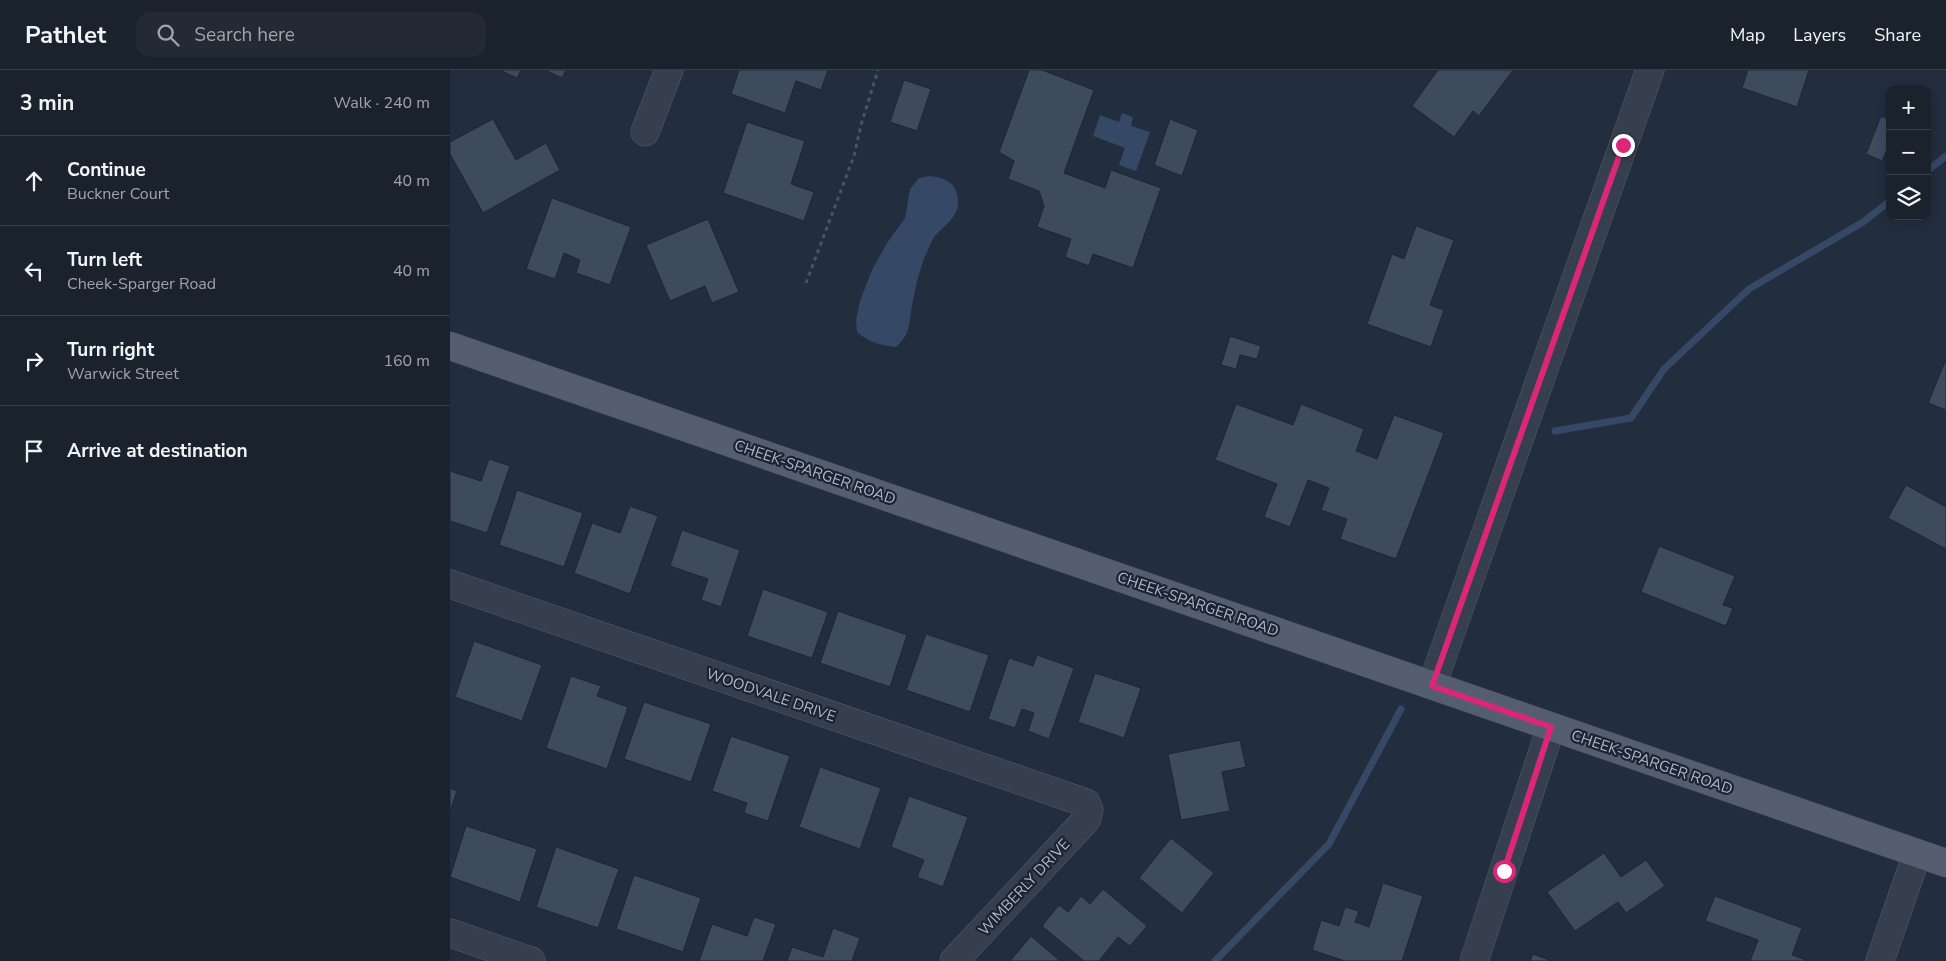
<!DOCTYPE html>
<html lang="en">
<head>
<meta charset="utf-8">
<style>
  :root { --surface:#1a222e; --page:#232a36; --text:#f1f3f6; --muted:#9fa4aa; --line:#383f4a }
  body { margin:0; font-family:"Nunito Sans",sans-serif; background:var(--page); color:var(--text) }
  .controls { position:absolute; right:15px; top:15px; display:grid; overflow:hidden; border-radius:10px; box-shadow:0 2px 12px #0003 }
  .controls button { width:45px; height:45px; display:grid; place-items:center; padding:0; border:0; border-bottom:1px solid var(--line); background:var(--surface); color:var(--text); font:25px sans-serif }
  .stop { position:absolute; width:15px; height:15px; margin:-11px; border:4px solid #db2777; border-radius:50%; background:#fff }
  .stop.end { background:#db2777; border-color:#fff; box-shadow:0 1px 5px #0008 }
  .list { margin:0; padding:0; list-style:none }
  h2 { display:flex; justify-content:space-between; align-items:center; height:65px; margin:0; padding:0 20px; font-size:21px }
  h2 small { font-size:16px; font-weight:400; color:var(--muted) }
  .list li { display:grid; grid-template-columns:32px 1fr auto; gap:15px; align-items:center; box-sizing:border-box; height:90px; padding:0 20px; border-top:1px solid var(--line) }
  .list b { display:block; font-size:19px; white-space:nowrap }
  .list p { margin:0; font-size:16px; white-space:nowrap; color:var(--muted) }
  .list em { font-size:16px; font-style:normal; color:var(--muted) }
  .icon { flex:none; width:28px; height:28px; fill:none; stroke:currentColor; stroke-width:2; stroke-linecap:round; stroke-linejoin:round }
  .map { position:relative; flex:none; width:1496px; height:891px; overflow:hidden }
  header { display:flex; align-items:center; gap:30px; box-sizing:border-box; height:70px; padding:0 25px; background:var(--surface); border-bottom:1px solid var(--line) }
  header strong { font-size:24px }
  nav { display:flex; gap:28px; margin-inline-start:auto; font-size:18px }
  .search { width:350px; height:45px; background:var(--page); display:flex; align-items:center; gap:12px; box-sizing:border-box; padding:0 18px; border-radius:15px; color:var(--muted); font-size:19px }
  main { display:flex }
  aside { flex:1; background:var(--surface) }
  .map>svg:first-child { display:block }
  .water { fill:#354866 }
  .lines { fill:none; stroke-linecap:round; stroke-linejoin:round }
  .stream { stroke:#354866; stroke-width:7 }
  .building { fill:#3e4b5d; stroke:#1d2635 }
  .minor-casing { stroke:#545d6c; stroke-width:29 }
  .major-casing { stroke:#3f4857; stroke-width:29 }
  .path { stroke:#42585c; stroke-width:3; stroke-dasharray:4 4; stroke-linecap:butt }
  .minor { stroke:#363f4e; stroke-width:28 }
  .major { stroke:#545e6e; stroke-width:28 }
  .route { stroke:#db2777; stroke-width:6 }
  .labels { text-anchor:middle; stroke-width:4.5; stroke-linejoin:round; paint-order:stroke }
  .street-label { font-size:15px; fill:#b2bac9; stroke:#1b2433 }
</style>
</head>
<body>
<header>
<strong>Pathlet</strong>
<div class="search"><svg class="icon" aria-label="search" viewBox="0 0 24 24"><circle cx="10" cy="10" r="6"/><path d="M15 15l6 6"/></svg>Search here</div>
<nav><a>Map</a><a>Layers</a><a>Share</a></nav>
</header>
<main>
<aside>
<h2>3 min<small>Walk · 240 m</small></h2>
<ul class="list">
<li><svg class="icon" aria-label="ahead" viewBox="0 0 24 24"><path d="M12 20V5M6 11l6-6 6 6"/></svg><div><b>Continue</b><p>Buckner Court</p></div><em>40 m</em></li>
<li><svg class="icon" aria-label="left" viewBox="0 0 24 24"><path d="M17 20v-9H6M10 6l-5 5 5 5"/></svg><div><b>Turn left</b><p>Cheek-Sparger Road</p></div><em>40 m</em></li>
<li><svg class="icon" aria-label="right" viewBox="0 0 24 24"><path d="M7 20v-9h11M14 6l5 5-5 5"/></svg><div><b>Turn right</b><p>Warwick Street</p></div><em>160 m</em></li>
<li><svg class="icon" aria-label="arrive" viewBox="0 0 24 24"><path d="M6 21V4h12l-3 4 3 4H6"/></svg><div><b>Arrive at destination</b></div></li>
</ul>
</aside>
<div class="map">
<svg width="1496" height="891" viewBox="0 0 1496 891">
  <rect width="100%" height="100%" fill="#222d3e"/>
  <!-- water -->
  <g class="water">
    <path d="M672 43 683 47 681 56 700 62 686 101 669 95 675 78 643 66 650 45 669 52Z"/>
    <path d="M479 106C495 108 506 111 508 130 509 148 494 155 484 167 481 172 478 179 476 184 469 200 465 220 462 236 458 255 462 262 446 277 430 275 420 273 407 262L406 250 410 231 422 200 437 173 455 148 460 119 469 108Z"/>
  </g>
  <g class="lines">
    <!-- stream -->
    <g class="stream">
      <path d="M1477 101 1496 86"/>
      <path d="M1105 361 1181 348 1214 299 1299 219 1413 152 1440 131"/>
      <path d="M765 891 879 774 951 639"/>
    </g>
  </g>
  <!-- building -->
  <g class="building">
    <path d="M50 0H71L67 8Z"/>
    <path d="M95 0H116L112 8Z"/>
    <path d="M289 0H378L371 20 346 11 335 43 281 24Z"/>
    <path d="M579 0H592L644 20 614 103 655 118 661 100 711 118 683 198 643 184 639 196 615 187 621 169 587 157 594 136 589 121 558 109 564 91 549 82Z"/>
    <path d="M988 0H1063L1029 46 1023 41 1004 67 962 36Z"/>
    <path d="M1298 0H1359L1347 37 1292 18Z"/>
    <path d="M454 10 481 19 467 61 440 52Z"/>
    <path d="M1431 46 1440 50V72L1432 91 1416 84Z"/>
    <path d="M43 49 66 90 96 73 110 100 33 143 0 84V72Z"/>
    <path d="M720 49 748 60 732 106 704 95Z"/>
    <path d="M297 52 355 71 341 114 364 122 354 151 273 123Z"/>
    <path d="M102 128 181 157 160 215 126 203 130 190 114 183 105 209 76 199Z"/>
    <path d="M258 149 289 222 262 233 255 216 220 231 196 175Z"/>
    <path d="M966 156 1004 170 980 235 994 240 981 277 917 254 942 184 954 189Z"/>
    <path d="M780 266 811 276 807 289 790 285 786 299 771 295Z"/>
    <path d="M1496 289V340L1478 333Z"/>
    <path d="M786 334 843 355 851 334 914 359 906 381 927 389 944 345 994 363 946 489 890 469 897 449 871 440 879 418 858 410 840 457 814 447 827 414 765 390Z"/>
    <path d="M39 389 60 396 37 463 0 451V401L31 411Z"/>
    <path d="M1456 415 1496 437V479L1438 448Z"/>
    <path d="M67 420 133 443 114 497 49 475Z"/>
    <path d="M180 436 208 446 180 524 124 503 142 453 170 463Z"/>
    <path d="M232 460 290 480 271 537 251 530 258 509 220 496Z"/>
    <path d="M1209 476 1285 506 1273 535 1283 538 1276 556 1191 522Z"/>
    <path d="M313 519 378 542 362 588 297 566Z"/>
    <path d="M388 541 457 565 440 617 370 593Z"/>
    <path d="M476 564 539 585 520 642 456 620Z"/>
    <path d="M24 571 92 595 72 651 5 627Z"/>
    <path d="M587 585 624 598 599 669 578 661 584 643 572 639 565 658 538 649 559 588 583 596Z"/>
    <path d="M645 603 691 618 674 668 628 652Z"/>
    <path d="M121 606 151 616 147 626 178 637 157 699 96 678Z"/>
    <path d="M194 632 261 654 241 712 174 689Z"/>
    <path d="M281 666 340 686 318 751 294 743 297 733 262 721Z"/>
    <path d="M790 670 796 697 772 702 780 741 731 750 718 684Z"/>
    <path d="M370 697 431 718 410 779 349 757Z"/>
    <path d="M0 718 7 721 0 741Z"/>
    <path d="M459 726 518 747 493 817 467 807 474 790 441 777Z"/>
    <path d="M16 756 87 779 70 832 0 807Z"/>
    <path d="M721 768 764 803 732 843 689 808Z"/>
    <path d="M106 777 169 799 148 858 86 837Z"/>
    <path d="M1154 783 1171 807 1196 790 1215 816 1176 843 1168 832 1125 861 1097 822Z"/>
    <path d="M184 805 251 828 233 882 166 859Z"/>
    <path d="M933 813 973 826 952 891H895L862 880 871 850 889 856 895 837 909 841 905 852 919 857Z"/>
    <path d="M653 819 697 856 680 876 668 867 649 891H634L592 856 609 835 618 842 631 826 640 834Z"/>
    <path d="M1265 826 1352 858 1342 885 1359 891H1300L1308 870 1255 851Z"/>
    <path d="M304 847 326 854 313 891H249L262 854 297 866Z"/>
    <path d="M383 858 410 868 402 891H337L342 877 373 887Z"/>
    <path d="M581 866 610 891H560Z"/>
    <path d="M1083 884 1102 891H1080Z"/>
  </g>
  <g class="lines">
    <!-- minor casing -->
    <g class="minor-casing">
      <g id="minor">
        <path d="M195 62 219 0"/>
        <path d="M0 514 636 733 639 740 636 750 504 891"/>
        <path d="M982 615 1200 0"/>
        <path d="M0 863 81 891"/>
        <path d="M1024 891 1101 657"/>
        <path d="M1430 891 1467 784"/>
      </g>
    </g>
    <!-- major casing -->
    <g class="major-casing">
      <path id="major" d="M0 276 1496 793"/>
    </g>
    <!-- path -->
    <path class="path" d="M356 213 404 86 411 55 428 0"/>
    <!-- minor -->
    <use href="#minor" class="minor"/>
    <!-- major -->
    <use href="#major" class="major"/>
  </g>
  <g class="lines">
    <!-- route -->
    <path class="route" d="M1054 801 1101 657 982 616 1173 75"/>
  </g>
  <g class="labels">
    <!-- street labels -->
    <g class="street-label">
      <text transform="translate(365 402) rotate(19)" y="5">CHEEK-SPARGER ROAD</text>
      <text transform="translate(748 534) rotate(19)" y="5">CHEEK-SPARGER ROAD</text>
      <text transform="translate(321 625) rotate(19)" y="5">WOODVALE DRIVE</text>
      <text transform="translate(1202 692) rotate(19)" y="5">CHEEK-SPARGER ROAD</text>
      <text transform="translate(574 817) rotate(-47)" y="5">WIMBERLY DRIVE</text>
    </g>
  </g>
</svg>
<div class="controls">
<button>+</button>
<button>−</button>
<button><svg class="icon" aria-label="layers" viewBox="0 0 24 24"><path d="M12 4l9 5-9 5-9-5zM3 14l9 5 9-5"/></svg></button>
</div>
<div class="stop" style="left:1054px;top:801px"></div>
<div class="stop end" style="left:1173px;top:75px"></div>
</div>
</main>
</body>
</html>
